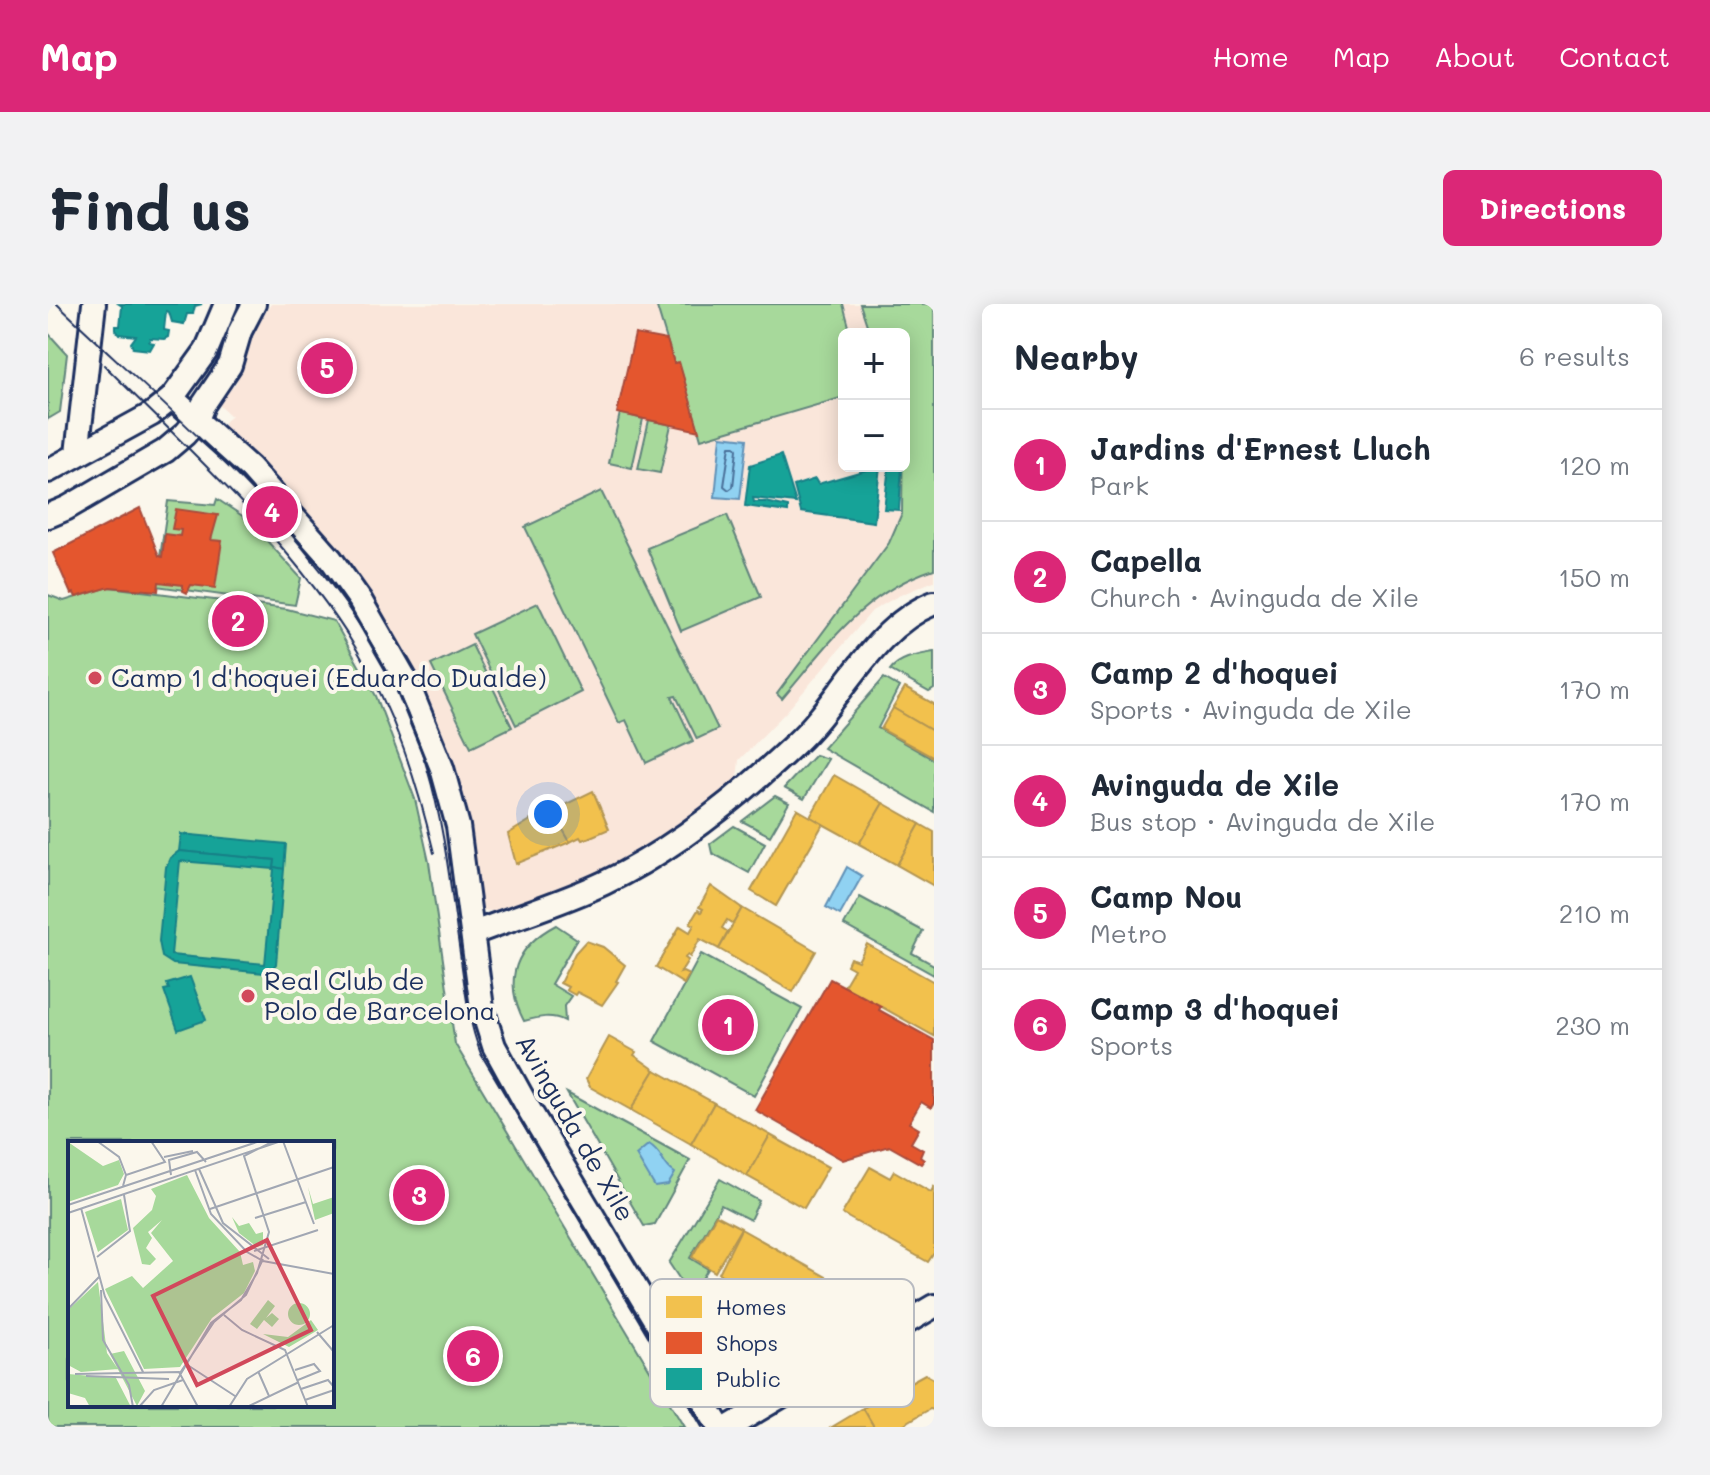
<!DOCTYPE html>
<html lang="en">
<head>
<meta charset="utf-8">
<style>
  :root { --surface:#fff; --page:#f2f2f3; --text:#1f2937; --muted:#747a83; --line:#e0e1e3; --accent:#db2777 }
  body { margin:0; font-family:Mali,sans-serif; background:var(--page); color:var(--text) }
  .controls { position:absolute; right:24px; top:24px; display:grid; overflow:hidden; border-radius:12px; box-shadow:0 4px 20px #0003 }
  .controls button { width:72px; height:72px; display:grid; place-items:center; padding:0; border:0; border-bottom:2px solid var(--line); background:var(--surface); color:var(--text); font:40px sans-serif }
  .you { position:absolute; left:500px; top:510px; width:28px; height:28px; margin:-20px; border:6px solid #fff; border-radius:50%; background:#1a73e8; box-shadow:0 0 0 12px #1a73e833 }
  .badge { display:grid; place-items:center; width:52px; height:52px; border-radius:50%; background:var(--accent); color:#fff; font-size:26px; font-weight:700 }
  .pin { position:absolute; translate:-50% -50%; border:4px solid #fff; box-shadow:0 2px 8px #0006 }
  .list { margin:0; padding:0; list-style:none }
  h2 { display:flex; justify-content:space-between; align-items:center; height:104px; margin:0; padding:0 32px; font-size:34px }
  h2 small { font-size:26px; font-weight:400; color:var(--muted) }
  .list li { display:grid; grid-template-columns:52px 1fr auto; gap:24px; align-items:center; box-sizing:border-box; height:112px; padding:0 32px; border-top:2px solid var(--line) }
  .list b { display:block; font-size:30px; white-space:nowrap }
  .list p { margin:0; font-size:26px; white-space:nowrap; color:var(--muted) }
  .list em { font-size:26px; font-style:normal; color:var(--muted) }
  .map { position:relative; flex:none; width:886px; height:1123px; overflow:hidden; border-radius:12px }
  header { display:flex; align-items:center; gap:48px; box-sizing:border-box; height:112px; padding:0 40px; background:var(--accent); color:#fff }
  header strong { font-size:38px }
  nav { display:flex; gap:44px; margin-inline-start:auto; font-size:28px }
  .intro { display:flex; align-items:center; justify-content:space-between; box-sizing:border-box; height:192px; padding:0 48px }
  h1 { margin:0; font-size:56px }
  .button { padding:20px 36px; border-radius:12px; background:var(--accent); color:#fff; font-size:28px; font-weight:700 }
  main { display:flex; gap:48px; padding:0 48px }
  aside { flex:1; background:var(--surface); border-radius:12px; box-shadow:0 4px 20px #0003 }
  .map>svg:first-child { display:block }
  .built { fill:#fae6da; fill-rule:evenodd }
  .green { fill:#a7d99b; stroke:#61847c; stroke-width:2; fill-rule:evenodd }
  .water { fill:#90d2f2; stroke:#6191b7; stroke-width:2 }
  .homes { fill:#f2c14e; stroke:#b29553; stroke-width:2; fill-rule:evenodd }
  .shops { fill:#e4572e; stroke:#a84b3c; stroke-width:2 }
  .public { fill:#17a398; stroke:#188087; stroke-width:2; fill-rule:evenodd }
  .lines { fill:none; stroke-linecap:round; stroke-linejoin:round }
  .shore { stroke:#4a7099; stroke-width:2 }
  .minor-casing { stroke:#1b2f5e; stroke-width:28 }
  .minor { stroke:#fbf7ec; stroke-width:22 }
  .tram { stroke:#1b2f5e; stroke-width:2 }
  .poi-dot { fill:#d1495b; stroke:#fbf7ec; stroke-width:3 }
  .labels { text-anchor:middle; stroke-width:8; stroke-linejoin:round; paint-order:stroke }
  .poi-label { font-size:26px; fill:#1b2f5e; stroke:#fbf7ec; text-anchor:start }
  .street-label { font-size:26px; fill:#1b2f5e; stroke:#fbf7ec }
  .inset-road { fill:none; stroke:#a1a7b3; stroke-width:2 }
  .view { fill:#d1495b; fill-opacity:0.15; stroke:#d1495b; stroke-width:4 }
  .inset-edge { fill:none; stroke:#1b2f5e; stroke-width:4 }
  .key { fill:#fbf7ec; stroke:#b8bbc1; stroke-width:2 }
  .key-label { font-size:22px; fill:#1b2f5e }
</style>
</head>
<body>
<header>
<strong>Map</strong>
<nav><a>Home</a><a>Map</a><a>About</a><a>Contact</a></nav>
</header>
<div class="intro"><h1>Find us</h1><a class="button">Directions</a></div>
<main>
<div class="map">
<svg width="886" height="1123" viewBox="0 0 886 1123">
  <rect width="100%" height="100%" fill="#fbf7ec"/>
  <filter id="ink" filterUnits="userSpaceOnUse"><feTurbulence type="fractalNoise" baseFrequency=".0125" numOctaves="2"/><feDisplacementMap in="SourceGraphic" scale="16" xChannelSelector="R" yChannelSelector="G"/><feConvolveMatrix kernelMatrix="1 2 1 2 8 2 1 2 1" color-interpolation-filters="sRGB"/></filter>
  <g filter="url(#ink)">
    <!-- built -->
    <path class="built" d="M223 0H886V277L850 292 824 307 739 407 691 456 689 476 623 529 531 578 453 609 436 606 428 595 375 398 176 126V118L183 112 170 100 188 79 207 25ZM796 30H856V162H796Z"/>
    <!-- green -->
    <g class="green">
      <path d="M608 0H795L803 30H796V93L653 135 631 59H626Z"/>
      <path d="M812 0H886V265C814 289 781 340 734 395L729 390 841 239 854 209 856 30H822Z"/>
      <path d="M0 29 19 50 12 108 0 115Z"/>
      <path d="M572 109 595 115 584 164 561 159Z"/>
      <path d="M601 116 623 121 612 169 590 165Z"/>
      <path d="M553 187 670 425 649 435 628 392 624 393 645 437 598 459 578 416 571 419 477 223Z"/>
      <path d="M169 195 199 215 253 274 247 301 108 282 120 197 167 201Z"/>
      <path d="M679 211 713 293 633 327 599 244Z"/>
      <path d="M61 283 239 305 286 317 328 392 367 495 381 558 407 740 636 1123H0V291L16 297ZM22 839H284V1101H22Z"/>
      <path d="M490 299 533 388 468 421 424 330Z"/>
      <path d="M424 341 464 423 423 443 383 361Z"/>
      <path d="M886 348V385L881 388 842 366C852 353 870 351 886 348Z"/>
      <path d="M836 374 851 383 830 424 886 456V508L775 444Z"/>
      <path d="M767 451 780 455 756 495 736 484Z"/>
      <path d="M727 492 741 499 722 532 694 517Z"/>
      <path d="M686 522 717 539 701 569 664 549 662 540Z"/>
      <path d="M812 593 875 627 864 649 886 661V671L796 621Z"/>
      <path d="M508 621 529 635 503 680 523 692 516 702 517 717C503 710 491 713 476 717 454 675 468 642 508 621Z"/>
      <path d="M653 650 754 705 706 792 606 737Z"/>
      <path d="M519 789 642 856 607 920 596 922Z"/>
      <path d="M672 875 711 897 702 916 673 901 642 954 660 965 643 992 621 959Z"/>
    </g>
    <!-- water -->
    <g class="water">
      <path d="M673 132 699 135 692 195 667 193Z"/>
      <path d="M799 563 814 572 792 611 778 603Z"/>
      <path d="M601 840C616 849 613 860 627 869L620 881 607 883 588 851Z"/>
    </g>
    <!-- homes -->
    <g class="homes">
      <path d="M857 384 886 400V428L845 404Z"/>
      <path d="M845 404 886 428V454L833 425Z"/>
      <path d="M786 471 835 499 811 540 762 513Z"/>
      <path d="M545 487 561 525 540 534 534 536 532 533 522 538 504 507Z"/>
      <path d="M835 499 872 520 849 561 811 540Z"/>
      <path d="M749 505 775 520 728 602 703 587Z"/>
      <path d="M504 507 522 538 468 560 460 530 486 514Z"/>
      <path d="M872 520 886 528V582L849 561Z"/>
      <path d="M663 582 694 604 685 620 679 616 674 624 680 628 671 645 652 635 642 653 639 651 637 654 640 656 632 669 635 668 641 671 636 680 608 663 632 622 642 628 646 621 642 619 650 606 653 608 655 605 651 603Z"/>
      <path d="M694 604 768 647 745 688 671 645Z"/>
      <path d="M538 637 555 643 577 661 568 677 570 678 554 701 529 688 527 691 518 686 520 683 512 679 527 649Z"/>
      <path d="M819 640 886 678V732L796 682 806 665 799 661 802 654 810 657Z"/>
      <path d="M561 733 588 748 586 751 607 766 583 806 542 783 538 775Z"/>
      <path d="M839 745 882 769 840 843 797 818 810 796 823 803 821 807 829 812 836 800 831 797 836 788 819 779ZM850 769 860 775 848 795 839 790Z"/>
      <path d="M607 766 666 799 643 840 583 806Z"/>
      <path d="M666 799 722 831 699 872 643 840Z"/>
      <path d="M722 831 780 863 756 904 699 872Z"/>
      <path d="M822 863 842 874 846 867 883 888 886 882V949L880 958 794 910Z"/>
      <path d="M668 911 693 924 667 968 644 953Z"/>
      <path d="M693 925 812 992 788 1034 671 969Z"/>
      <path d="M877 1070 886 1075V1106L882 1105 851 1123H826L815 1104Z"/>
      <path d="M815 1104 826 1123H784L809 1108Z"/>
    </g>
    <!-- shops -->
    <g class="shops">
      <path d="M587 30 619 36 626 59 631 58 651 127 569 109Z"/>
      <path d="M92 204 111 252 114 253 117 230 132 232 133 226 124 225 128 205 170 211 163 236 174 237 167 284 143 281 139 289 135 287V281L111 278 110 287 62 283 28 293 26 289 23 290 5 249Z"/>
      <path d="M782 675 833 702 831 706 886 736V799L883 804 873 798 861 819 871 825 863 839 875 846 872 853 876 856 873 860 841 842 795 856 707 806Z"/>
    </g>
    <!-- public -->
    <g class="public">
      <path d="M154 0 147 2 145 10H139L136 20 124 18 121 8 118 7 116 26 121 27 120 33 116 35 102 34 101 38 106 39 102 46 85 44 83 39 88 32 71 30 68 26V22H72L74 2 71 0Z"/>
      <path d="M733 151 748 199 705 194 706 198H718L740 203V208L697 202 702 161Z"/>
      <path d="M832 162 826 218 753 208 746 182 767 175 770 180Z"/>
      <path d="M841 162H854L851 206 836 205Z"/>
      <path d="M133 530 238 540 236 565 226 563 227 556 131 547Z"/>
      <path d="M131 547 227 556 226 563 236 565 228 660 222 667 216 669 125 660 114 653 111 637 118 563 122 554ZM132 557 226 565 217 660 123 651Z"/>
      <path d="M142 673 158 716 130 726 116 686 121 685 119 680Z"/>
    </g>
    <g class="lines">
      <!-- shore -->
      <path class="shore" d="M682 142H687L689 145 685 183 681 186 676 182Z"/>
      <!-- minor casing -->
      <g class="minor-casing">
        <g id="minor">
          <path d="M124 94 202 164 283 255 312 296 359 378 394 464 410 522 434 704 446 742 479 802 671 1123"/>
          <path d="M29 150 46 0"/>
          <path d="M0 167 104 110 124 94 158 47 178 0"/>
          <path d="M0 212 19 204 117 147 137 130 149 116 155 101 182 61 192 27 206 0"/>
          <path d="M426 629C469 612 514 599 556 579 626 546 691 493 747 440 794 397 823 324 886 299"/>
          <path d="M681 1123 886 1002"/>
        </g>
      </g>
      <!-- minor -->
      <use href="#minor" class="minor"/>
      <!-- tram -->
      <g class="tram">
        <path d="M9 0C149 134 323 272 379 464 397 524 403 587 412 649 417 684 420 717 433 750L654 1123"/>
        <path d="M56 61C145 150 243 237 309 346 347 409 369 478 386 549"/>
      </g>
    </g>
  </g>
  <!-- markers -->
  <g class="poi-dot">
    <circle cx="47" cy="374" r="8"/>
    <circle cx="200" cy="692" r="8"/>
  </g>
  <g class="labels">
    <!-- poi labels -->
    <g class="poi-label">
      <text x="63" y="383">Camp 1 d'hoquei (Eduardo Dualde)</text>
      <text x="216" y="686">Real Club de<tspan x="216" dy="30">Polo de Barcelona</tspan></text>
    </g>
    <!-- street labels -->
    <g class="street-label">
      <text transform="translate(527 824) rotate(60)" y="9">Avinguda de Xile</text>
    </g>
  </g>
  <!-- overview -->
  <g transform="translate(20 837)">
    <rect width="266" height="266" fill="#fbf7ec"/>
    <path d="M0 1 35 25 51 19 56 33 50 44 0 61ZM119 34 141 77 172 111 175 124 185 121 187 130 176 152 144 177 112 226 76 228 37 148 64 135 75 147 105 120 83 92 94 79 80 91 84 97 78 107 88 118 82 124 74 123 65 87 84 69 88 55 83 48ZM240 46 245 63 266 56V72L247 79ZM53 58 60 89 30 111 17 71ZM164 76 171 85 181 82 188 93 195 91V104L189 106 171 92ZM30 141 39 212 50 228 13 231 0 224V169ZM200 159 207 165 198 177 204 172 211 178 204 186 196 179 189 188 182 183ZM220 173a11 11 0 1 1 22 0a11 11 0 1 1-22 0ZM243 179 250 189 221 206 195 193 220 196ZM56 210 77 250 69 265 42 213ZM0 233 48 237 63 266H22L17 257 0 252Z" fill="#a7d99b"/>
    <path class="inset-road" d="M29 0 51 16 58 34M215 0 246 83M96 16 125 10M131 28 155 82 201 118M127 29 143 73 179 111 195 120 266 133M103 34 101 19 129 11 138 21M55 45 58 34 97 21 83 0M0 64 192 0M13 67 37 156 75 231M142 68 266 26M0 72 213 0M187 77 238 61M186 110 250 89M29 116 62 90 56 54M33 149 35 199 61 244 65 266M0 168 31 136M156 174 174 189 217 209 240 266M249 191 266 211M118 223 167 255M227 229 246 223 252 230 230 239M190 230 201 255M112 232 146 181 178 154 195 118M7 233 111 231 130 266M18 235 101 238M233 248 260 239 266 246M237 259 266 249M71 266 86 249 115 239M93 266 143 182 173 159 189 132 201 91 176 15 206 0M161 266 179 238 266 184M179 266 231 241"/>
    <path class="view" d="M199 99 243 189 129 244 85 155Z"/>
    <rect width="266" height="266" class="inset-edge"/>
  </g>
  <!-- legend -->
  <rect x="602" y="975" width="264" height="128" rx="12" class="key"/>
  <rect x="618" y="992" width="36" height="22" fill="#f2c14e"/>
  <rect x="618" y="1028" width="36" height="22" fill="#e4572e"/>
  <rect x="618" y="1064" width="36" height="22" fill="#17a398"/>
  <g class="key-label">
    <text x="668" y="1011">Homes</text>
    <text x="668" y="1047">Shops</text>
    <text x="668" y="1083">Public</text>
  </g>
</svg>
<div class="controls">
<button>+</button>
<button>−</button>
</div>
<div class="you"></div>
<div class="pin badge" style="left:680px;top:721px">1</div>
<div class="pin badge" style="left:190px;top:317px">2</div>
<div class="pin badge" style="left:371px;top:891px">3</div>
<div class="pin badge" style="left:224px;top:208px">4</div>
<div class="pin badge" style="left:279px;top:64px">5</div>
<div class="pin badge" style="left:425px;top:1052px">6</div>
</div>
<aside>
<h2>Nearby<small>6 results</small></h2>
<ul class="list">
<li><span class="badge">1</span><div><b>Jardins d'Ernest Lluch</b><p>Park</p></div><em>120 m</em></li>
<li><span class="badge">2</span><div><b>Capella</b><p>Church · Avinguda de Xile</p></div><em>150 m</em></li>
<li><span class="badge">3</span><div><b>Camp 2 d'hoquei</b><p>Sports · Avinguda de Xile</p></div><em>170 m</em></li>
<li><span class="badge">4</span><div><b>Avinguda de Xile</b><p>Bus stop · Avinguda de Xile</p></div><em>170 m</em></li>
<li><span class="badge">5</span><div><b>Camp Nou</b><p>Metro</p></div><em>210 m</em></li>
<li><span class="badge">6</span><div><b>Camp 3 d'hoquei</b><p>Sports</p></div><em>230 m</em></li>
</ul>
</aside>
</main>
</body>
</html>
